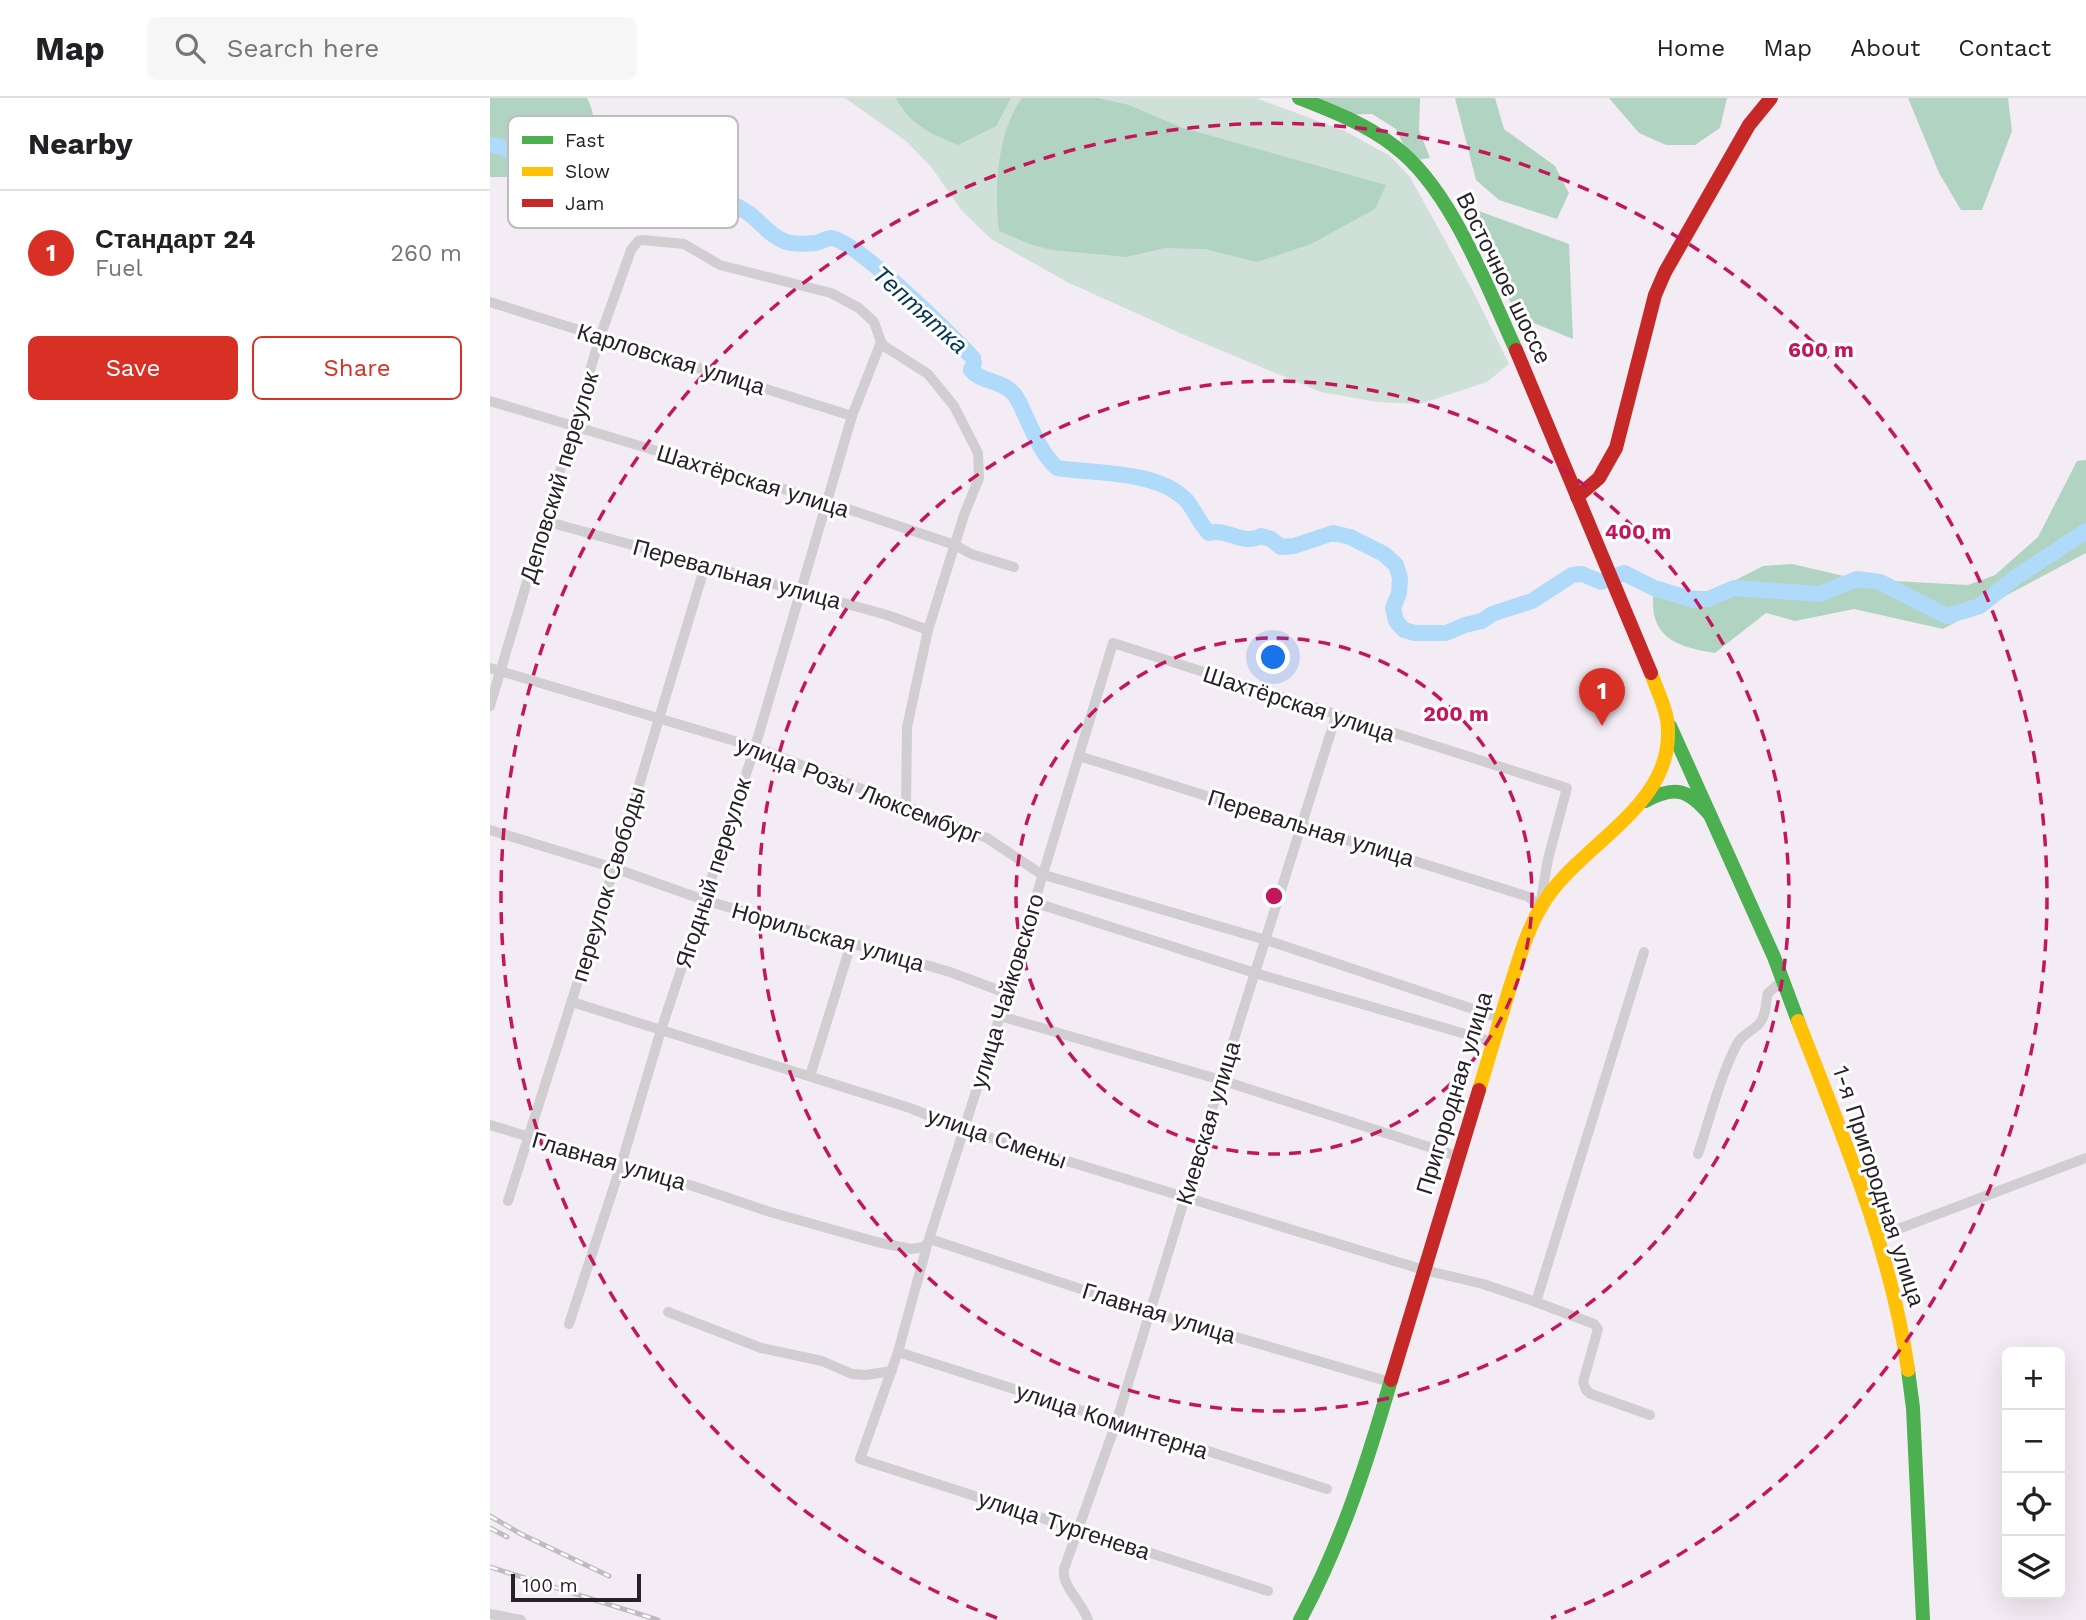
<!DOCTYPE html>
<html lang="en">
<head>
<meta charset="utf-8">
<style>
  :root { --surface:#fff; --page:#f6f6f6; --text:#202124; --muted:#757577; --line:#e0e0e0; --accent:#d93025 }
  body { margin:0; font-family:"Work Sans",sans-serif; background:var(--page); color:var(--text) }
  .controls { position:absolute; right:21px; bottom:21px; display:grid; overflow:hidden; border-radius:10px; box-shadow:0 7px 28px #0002 }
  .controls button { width:63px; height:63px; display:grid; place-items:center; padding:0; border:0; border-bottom:2px solid var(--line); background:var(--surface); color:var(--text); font:35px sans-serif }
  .scale { position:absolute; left:21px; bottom:18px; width:130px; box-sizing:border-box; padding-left:7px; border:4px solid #262127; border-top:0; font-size:19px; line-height:24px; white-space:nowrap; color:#262127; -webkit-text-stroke:5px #fff; paint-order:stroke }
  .you { position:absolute; left:784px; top:560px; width:24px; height:24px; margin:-18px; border:5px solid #fff; border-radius:50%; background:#1a73e8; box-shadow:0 0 0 10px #1a73e833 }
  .badge { display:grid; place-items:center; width:46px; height:46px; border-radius:50%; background:var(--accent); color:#fff; font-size:23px; font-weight:700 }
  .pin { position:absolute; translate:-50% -58px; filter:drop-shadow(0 2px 4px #0008) }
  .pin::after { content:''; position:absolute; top:37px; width:24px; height:21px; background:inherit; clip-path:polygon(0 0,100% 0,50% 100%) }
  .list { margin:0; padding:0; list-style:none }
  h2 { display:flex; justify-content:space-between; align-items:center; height:91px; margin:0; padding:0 28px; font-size:30px }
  h2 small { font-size:23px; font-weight:400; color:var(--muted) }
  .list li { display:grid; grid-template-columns:46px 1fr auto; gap:21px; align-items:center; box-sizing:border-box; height:126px; padding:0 28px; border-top:2px solid var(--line) }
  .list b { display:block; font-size:26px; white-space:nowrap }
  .list p { margin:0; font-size:23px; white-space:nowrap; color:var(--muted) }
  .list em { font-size:23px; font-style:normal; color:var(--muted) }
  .actions { display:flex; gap:14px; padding:21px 28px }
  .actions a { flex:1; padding:16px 0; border:2px solid var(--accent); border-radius:10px; text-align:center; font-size:24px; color:var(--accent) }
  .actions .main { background:var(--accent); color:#fff }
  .icon { flex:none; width:38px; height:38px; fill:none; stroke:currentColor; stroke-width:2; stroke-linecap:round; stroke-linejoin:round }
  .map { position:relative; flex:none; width:1596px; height:1522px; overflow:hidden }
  header { display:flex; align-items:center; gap:42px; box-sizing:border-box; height:98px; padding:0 35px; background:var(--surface); border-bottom:2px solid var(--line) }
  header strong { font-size:33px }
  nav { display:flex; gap:38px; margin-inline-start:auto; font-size:24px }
  .search { width:490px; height:63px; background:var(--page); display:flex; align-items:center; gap:18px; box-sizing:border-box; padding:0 24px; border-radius:10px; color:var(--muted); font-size:26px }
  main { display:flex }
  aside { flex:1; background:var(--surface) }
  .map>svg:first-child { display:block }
  .green { fill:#cee0d7 }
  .forest { fill:#b1d3c2 }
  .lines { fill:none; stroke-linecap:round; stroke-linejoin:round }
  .river { stroke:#b0dafa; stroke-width:16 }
  .street { stroke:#d0ced0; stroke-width:10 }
  .fast { stroke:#4caf50; stroke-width:14 }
  .slow { stroke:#ffc107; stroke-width:14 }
  .jam { stroke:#c62828; stroke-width:14 }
  .rail-casing { stroke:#bebcbe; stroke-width:5 }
  .rail { stroke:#fff; stroke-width:2.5; stroke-dasharray:8; stroke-linecap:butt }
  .ring { fill:none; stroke:#c2185b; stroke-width:3.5; stroke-dasharray:12 9 }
  .labels { text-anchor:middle; stroke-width:6; stroke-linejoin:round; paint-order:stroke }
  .street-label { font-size:23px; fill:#262127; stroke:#fff }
  .water-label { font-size:24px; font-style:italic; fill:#003753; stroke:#fff }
  .key { fill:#fff; stroke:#bebcbe; stroke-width:2 }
  .key-label { font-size:19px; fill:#262127 }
  .centre { fill:#c2185b; stroke:#fff; stroke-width:3.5 }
  .ring-label { font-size:21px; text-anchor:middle; font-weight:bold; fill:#c2185b; stroke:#fff; stroke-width:6; stroke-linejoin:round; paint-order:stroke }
</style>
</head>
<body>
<header>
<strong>Map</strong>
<div class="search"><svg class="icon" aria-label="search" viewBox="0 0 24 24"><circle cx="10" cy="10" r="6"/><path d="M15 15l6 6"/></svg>Search here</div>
<nav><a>Home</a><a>Map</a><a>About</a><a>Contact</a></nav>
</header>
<main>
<aside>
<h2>Nearby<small></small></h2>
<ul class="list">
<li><span class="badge">1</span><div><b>Стандарт 24</b><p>Fuel</p></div><em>260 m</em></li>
</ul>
<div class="actions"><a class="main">Save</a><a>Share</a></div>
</aside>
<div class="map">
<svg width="1596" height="1522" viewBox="0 0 1596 1522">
  <rect width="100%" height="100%" fill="#f4ecf4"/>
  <!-- green -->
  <path class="green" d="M355 0H766L855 33 900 58 920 79 984 195 1019 266 997 284 930 306 888 304 831 294 699 239 577 184 501 141 472 113 442 70 416 43Z"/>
  <!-- forest -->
  <g class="forest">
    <path d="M0 0H97C107 18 104 36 101 56 62 82 45 79 0 79Z"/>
    <path d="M406 0H521L506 28 468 47C440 35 421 28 406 0Z"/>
    <path d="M532 0H607L639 7 693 30 896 87 885 111 821 146 767 164 715 151 674 150 637 159 562 152 542 147 509 133C504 91 507 35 532 0Z"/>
    <path d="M815 0H930L929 32 940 60 921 63 906 31 882 16 847 17Z"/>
    <path d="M965 0H1005L1014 31 1065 68 1079 95 1067 121 1009 102 986 82Z"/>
    <path d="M1119 0H1237L1230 30 1205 47H1176L1149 35Z"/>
    <path d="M1418 0H1518L1522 33 1492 112H1471L1449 75Z"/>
    <path d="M975 108 1079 146 1083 241 1027 218Z"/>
    <path d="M1596 362V455L1453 531 1364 511 1305 523 1276 515 1225 555C1184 549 1157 538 1164 490L1222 494 1273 468 1302 466 1367 481 1478 487 1505 477 1548 439 1587 363Z"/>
  </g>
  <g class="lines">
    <!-- river -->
    <path class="river" d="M0 47C39 51 67 92 106 94 128 95 152 76 173 81 180 83 186 87 193 89 216 96 241 102 261 117 272 126 281 138 294 143 304 147 316 146 326 145 331 144 337 140 341 140 366 142 462 238 483 260L484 265 481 272C492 285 510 281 523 295 529 301 532 311 536 319 545 338 552 356 567 370 606 376 668 372 697 403 705 413 709 425 719 435 739 430 752 448 771 438L781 441 791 449 804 448 843 435 860 439 894 456 906 467 910 480 909 495 903 510 906 523 914 532 925 535H956L975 527 992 523 1002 516 1042 503 1082 477 1092 476 1111 484 1134 475 1164 490 1204 502 1218 501 1244 490 1330 496 1367 481 1390 484 1457 518 1490 508 1526 479 1596 433"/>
    <!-- street -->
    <g class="street">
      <path d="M0 204 362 318"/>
      <path d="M0 303 337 404 465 447 481 456 524 469"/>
      <path d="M55 423 397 517 438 532"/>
      <path d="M0 570 265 649 497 740 551 776 776 842 1010 920"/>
      <path d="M0 608 110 239 141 152 148 143 153 142 194 146 230 167 341 195 369 210 384 224 391 244 394 248 438 276 464 308 488 355 489 380 474 417 438 532 417 629 416 710"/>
      <path d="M589 658 1039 799 1049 809"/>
      <path d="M0 732 124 770 214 802 460 874 516 895"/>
      <path d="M543 804 765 875 1003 944"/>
      <path d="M82 904 420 1010 475 1032 934 1172 993 1186 1046 1204 1154 854"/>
      <path d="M510 918 731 982 967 1058"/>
      <path d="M320 978 361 846"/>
      <path d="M0 1027 203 1088 280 1114 387 1144 421 1151 434 1149 438 1144"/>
      <path d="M1208 1056C1220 1020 1229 982 1246 948 1251 937 1261 934 1269 926 1277 917 1275 905 1278 895L1293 882"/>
      <path d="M18 1103 124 770 215 468"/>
      <path d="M1387 1139 1596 1060"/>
      <path d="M440 1141 660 1214 900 1284"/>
      <path d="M1046 1204 1104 1226 1108 1231 1093 1284 1096 1292 1101 1296 1160 1317"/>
      <path d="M178 1214 271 1250 332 1263 362 1276 376 1277 402 1273"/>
      <path d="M79 1226 131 1067 171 932 265 649 362 318 391 244"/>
      <path d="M408 1254 837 1391"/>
      <path d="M778 1493 370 1361 408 1254 438 1144 510 918 623 545 1077 690 1058 761 1051 802"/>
      <path d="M0 1516 31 1522"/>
      <path d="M598 1522C593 1505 571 1488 574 1471L626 1325 731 982 846 618"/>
    </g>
    <!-- fast -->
    <g class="fast">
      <path d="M809 0C842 13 876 26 904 48 961 90 997 189 1026 252"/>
      <path d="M1180 628 1284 859 1308 923"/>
      <path d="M1155 703C1185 687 1198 691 1220 717"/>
      <path d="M1418 1272 1423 1310 1433 1522"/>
      <path d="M810 1522C851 1446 877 1365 901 1282"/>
    </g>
    <!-- slow -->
    <g class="slow">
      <path d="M1308 923C1352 1036 1401 1151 1418 1272"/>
      <path d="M989 992C999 958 1010 923 1020 889 1029 862 1036 834 1051 809 1087 745 1190 708 1177 621 1174 605 1166 590 1161 575"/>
    </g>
    <!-- jam -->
    <g class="jam">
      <path d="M1026 252 1161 575"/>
      <path d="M1087 399 1109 380 1126 350 1165 197 1175 174 1259 27 1281 0"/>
      <path d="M901 1282 989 992"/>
    </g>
    <!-- rail casing -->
    <g class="rail-casing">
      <g id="rail">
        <path d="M0 1418 31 1436 119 1478"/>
        <path d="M0 1430 17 1439"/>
        <path d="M0 1469 168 1522"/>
      </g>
    </g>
    <!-- rail -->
    <use href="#rail" class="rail"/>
  </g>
  <!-- distance rings -->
  <g class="ring">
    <circle cx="784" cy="798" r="258"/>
    <circle cx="784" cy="798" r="515"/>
    <path d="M507 1520A773 773 0 1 1 1061 1520"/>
  </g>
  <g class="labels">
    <!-- street labels -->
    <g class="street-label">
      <text transform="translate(1014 180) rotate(64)" y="8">Восточное шоссе</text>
      <text transform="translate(181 261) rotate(17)" y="8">Карловская улица</text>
      <text transform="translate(69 379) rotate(-73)" y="8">Деповский переулок</text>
      <text transform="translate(263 383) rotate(17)" y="8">Шахтёрская улица</text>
      <text transform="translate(247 476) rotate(15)" y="8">Перевальная улица</text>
      <text transform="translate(809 606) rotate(18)" y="8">Шахтёрская улица</text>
      <text transform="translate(369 692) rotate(21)" y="8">улица Розы Люксембург</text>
      <text transform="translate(821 730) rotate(17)" y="8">Перевальная улица</text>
      <text transform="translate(223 775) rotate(-72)" y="8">Ягодный переулок</text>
      <text transform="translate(118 786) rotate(-73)" y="8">переулок Свободы</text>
      <text transform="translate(338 839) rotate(16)" y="8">Норильская улица</text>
      <text transform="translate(517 893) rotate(-73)" y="8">улица Чайковского</text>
      <text transform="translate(964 995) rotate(-73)" y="8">Пригородная улица</text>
      <text transform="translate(718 1025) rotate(-73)" y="8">Киевская улица</text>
      <text transform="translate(507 1040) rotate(19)" y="8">улица Смены</text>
      <text transform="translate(119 1063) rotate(16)" y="8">Главная улица</text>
      <text transform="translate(1389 1088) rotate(72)" y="8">1-я Пригородная улица</text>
      <text transform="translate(669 1215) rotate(17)" y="8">Главная улица</text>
      <text transform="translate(622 1323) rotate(18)" y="8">улица Коминтерна</text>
      <text transform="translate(574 1427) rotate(18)" y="8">улица Тургенева</text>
    </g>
    <!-- water labels -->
    <g class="water-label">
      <text transform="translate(430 212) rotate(42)" y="8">Тептятка</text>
    </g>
  </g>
  <!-- legend -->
  <rect x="18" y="18" width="230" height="112" rx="10" class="key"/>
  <rect x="32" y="38" width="31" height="8" fill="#4caf50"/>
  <rect x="32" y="69" width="31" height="9" fill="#ffc107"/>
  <rect x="32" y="101" width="31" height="8" fill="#c62828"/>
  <g class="key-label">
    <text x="75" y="49">Fast</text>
    <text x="75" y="80">Slow</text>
    <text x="75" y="112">Jam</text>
  </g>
  <circle cx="784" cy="798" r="10" class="centre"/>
  <g class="ring-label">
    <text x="1331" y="259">600 m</text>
    <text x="1148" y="441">400 m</text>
    <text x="966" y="623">200 m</text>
  </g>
</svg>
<div class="controls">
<button>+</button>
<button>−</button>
<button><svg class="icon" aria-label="locate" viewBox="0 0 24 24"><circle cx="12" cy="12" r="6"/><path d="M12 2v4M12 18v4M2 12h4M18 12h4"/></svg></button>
<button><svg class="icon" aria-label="layers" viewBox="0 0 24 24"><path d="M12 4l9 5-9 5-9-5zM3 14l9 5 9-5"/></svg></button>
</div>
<div class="scale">100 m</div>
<div class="you"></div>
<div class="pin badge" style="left:1112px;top:628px">1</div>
</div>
</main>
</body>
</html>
